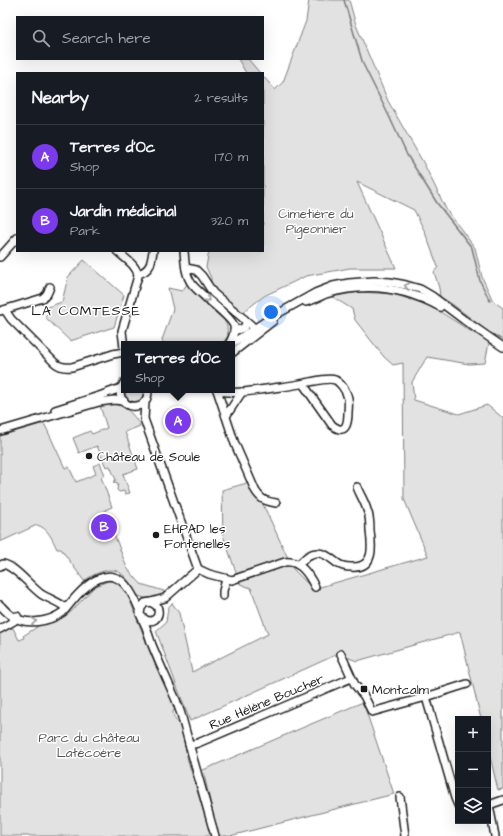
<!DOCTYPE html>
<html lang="en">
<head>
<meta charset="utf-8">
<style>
  :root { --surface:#171b24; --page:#242831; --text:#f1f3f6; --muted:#9ea1a6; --line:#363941; --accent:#7c3aed }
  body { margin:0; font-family:"Architects Daughter",sans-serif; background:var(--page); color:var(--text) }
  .controls { position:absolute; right:12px; bottom:12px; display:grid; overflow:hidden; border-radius:0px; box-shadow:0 4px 16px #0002 }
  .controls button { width:36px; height:36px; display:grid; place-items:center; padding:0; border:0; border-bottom:1px solid var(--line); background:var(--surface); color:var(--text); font:20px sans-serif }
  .you { position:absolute; left:271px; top:312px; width:14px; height:14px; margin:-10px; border:3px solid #fff; border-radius:50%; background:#1a73e8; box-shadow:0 0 0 6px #1a73e833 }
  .badge { display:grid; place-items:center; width:26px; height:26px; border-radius:50%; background:var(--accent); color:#fff; font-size:13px; font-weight:700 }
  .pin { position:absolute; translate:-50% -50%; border:2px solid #fff; box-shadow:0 1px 4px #0006 }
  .popup { position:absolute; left:121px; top:341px; width:114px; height:52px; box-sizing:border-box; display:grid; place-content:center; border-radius:0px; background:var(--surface); filter:drop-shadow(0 1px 3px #0005); font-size:13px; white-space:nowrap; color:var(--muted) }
  .popup b { font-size:15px; color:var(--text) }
  .popup::after { content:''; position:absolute; left:50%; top:100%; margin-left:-8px; border:8px solid transparent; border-top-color:var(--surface) }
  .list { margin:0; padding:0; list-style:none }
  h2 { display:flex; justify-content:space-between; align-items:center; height:52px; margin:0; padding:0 16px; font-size:17px }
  h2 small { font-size:13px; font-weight:400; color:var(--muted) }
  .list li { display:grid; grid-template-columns:26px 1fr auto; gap:12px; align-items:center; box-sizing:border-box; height:64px; padding:0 16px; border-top:1px solid var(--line) }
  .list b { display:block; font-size:15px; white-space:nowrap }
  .list p { margin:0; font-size:13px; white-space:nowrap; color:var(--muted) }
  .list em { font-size:13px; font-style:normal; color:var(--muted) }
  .icon { flex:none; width:22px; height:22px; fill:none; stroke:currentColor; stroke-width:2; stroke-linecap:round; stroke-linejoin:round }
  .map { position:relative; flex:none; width:503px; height:836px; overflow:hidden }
  .search { position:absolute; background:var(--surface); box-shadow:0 4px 16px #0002; left:16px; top:16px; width:248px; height:44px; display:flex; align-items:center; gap:10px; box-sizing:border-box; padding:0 14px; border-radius:0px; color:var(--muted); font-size:15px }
  .panel { position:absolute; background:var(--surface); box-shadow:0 4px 16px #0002; left:16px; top:72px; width:248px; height:180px; border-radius:0px }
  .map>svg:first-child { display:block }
  .green { fill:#e2e2e2; stroke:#7f7f7f }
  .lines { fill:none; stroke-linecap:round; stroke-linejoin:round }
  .stream { stroke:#7a7a7a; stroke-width:1.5 }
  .minor-casing { stroke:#1c1c1c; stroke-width:10 }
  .minor { stroke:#fff; stroke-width:7 }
  .oneway { stroke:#999 }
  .poi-dot { fill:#1c1c1c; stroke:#fff; stroke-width:1.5 }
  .labels { text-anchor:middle; stroke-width:3; stroke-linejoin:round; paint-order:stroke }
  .park-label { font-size:13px; fill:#575757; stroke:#fff }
  .poi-label { font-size:13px; fill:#1c1c1c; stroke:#fff; text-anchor:start }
  .street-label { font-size:13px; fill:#1c1c1c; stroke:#fff }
  .neighbourhood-label { font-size:14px; letter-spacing:1px; fill:#1c1c1c; stroke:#fff }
</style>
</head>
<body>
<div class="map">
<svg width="503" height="836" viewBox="0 0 503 836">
  <rect width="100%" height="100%" fill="#fff"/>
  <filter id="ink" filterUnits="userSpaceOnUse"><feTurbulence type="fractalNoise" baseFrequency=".025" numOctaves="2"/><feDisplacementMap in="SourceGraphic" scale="8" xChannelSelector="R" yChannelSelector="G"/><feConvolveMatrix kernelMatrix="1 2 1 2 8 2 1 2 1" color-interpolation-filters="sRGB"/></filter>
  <g filter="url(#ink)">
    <!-- green -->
    <g class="green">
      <path d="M309 0H349L356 25 388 101 424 164 446 209 475 248 482 277 493 301 503 308V340L491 333 485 363 469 364 427 357 412 382 414 400 459 414 487 405 503 418V789L498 790 488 748V719H481L460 632 357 661 338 654 190 721 156 631 166 622 168 608 172 603 179 613 192 672 268 634 251 588 240 584 223 535 222 490 247 483 262 502 293 569 313 589 428 556 404 499 403 363 393 365 384 357 355 320 352 309 334 298 336 296 359 292 393 294 431 306 475 334 490 333 452 304 440 297 439 288 434 272 438 267 424 230 414 210 357 182 396 268H350L306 276 264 296 242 313C233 306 209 290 211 278L206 267 209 251H263V76L275 90 283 82 306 21Z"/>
      <path d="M238 59H248L260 73H246Z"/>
      <path d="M84 260 124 295 114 327 70 341 45 317 49 313 47 307 62 302 68 277Z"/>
      <path d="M187 284 199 296 202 301 224 320 227 326 228 336 222 344H163L162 340 173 309 168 288 182 291Z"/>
      <path d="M126 390H143V395L140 400 133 402C128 400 124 396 126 390Z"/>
      <path d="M111 404C125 405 134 414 140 426L125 432 138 469 123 474 130 493 125 494 124 491 119 492 117 490 118 483 113 482 116 480 110 466 106 467 97 446 79 453 73 438 90 431 92 434 107 428 100 406Z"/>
      <path d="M41 424 45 425 65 468 69 467 76 482 96 474 93 466 100 463 105 475 101 477 112 507 105 510 127 568 141 584 164 591 163 594C157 599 142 600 136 594 134 591 133 586 130 583 128 580 123 574 119 572 109 566 92 575 84 581L61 549H57C52 539 48 528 37 525L0 542V436Z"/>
      <path d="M108 581H113L120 585 129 598 154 662 176 709 173 711C173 716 175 722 180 723L188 761 211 836H0V633L10 628H13L19 640H20L24 638 23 636 37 627 36 625 45 624 56 620 71 612 94 587Z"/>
      <path d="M363 702 394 794 230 836H218L203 770Z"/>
    </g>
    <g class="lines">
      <!-- stream -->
      <path class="stream" d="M344 0 363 64 389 116 407 155 437 203 472 248 480 281 490 301"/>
      <!-- minor casing -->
      <g class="minor-casing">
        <g id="minor">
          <path d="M117 251C124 258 137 265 138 276L122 331 124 348"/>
          <path d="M184 251C185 262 185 275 192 284 200 295 231 316 234 326 235 332 232 339 229 344"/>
          <path d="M0 257 17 238"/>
          <path d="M186 268 196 270 202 276 213 293 244 319 250 324 254 328 256 332"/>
          <path d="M138 274C151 270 151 263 153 251"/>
          <path d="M306 302C313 300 319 297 326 294 366 282 404 287 440 307"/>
          <path d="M5 310 11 319 54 362C59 367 65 368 72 367L113 354 124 352"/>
          <path d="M0 311 43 298 47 294 50 287"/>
          <path d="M234 331C240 329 245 329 246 323L244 319"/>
          <path d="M231 344 272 317 315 293 333 286 349 283 374 281 390 282 406 285 420 289 432 296 464 320 503 347"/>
          <path d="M232 353 273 321"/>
          <path d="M124 383C108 406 149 418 148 390"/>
          <path d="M217 390C233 395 250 391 266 389 279 387 292 386 305 383 313 382 328 377 335 380 338 381 340 384 342 386 349 395 349 401 348 412 348 423 346 436 332 425L303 384"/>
          <path d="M217 390 235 444 255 490C261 500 265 501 276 503"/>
          <path d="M145 402 144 419 198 569 165 598 151 602"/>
          <path d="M55 410 102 395 121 388"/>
          <path d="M226 416 242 392"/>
          <path d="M0 431 99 402 114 400 124 401"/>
          <path d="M298 565C304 560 309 552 318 553 326 553 331 559 337 563 341 566 346 567 351 567 375 569 372 546 370 531 370 524 370 516 367 510 365 502 360 495 357 487"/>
          <path d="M0 566 3 564C15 566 30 586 41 594 49 599 59 602 66 608"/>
          <path d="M198 569 209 574 232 580 285 562C300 560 309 575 315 587"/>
          <path d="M223 596V591L226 579"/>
          <path d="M0 605C4 609 7 613 12 616 27 626 49 622 63 612 70 604 77 594 86 587 92 581 105 574 114 577 126 580 136 600 140 611"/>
          <path d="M142 617C151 626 162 618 157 606L151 602 145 603 141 608 140 614 146 627 152 645 160 664 176 700 181 714 193 758 215 836"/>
          <path d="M0 629 14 621 17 616"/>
          <path d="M341 654 355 685 364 696 372 712 426 697 455 798 458 805"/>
          <path d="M426 697 467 684"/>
          <path d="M189 745 198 743 351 678"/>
          <path d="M400 797 405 836"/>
          <path d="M488 805H489L495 836"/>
          <path d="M489 805 503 800"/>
        </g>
      </g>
      <!-- minor -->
      <use href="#minor" class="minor"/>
    </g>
    <!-- one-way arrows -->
    <defs><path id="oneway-chevron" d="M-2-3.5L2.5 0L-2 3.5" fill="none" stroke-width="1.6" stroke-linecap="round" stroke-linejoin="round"/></defs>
    <g class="oneway">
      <use href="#oneway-chevron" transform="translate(407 286) rotate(-168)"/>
      <use href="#oneway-chevron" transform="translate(207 299) rotate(43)"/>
      <use href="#oneway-chevron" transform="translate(34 621) rotate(-2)"/>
    </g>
  </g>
  <!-- markers -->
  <g class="poi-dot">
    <circle cx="89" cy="456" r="4"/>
    <circle cx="156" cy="535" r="4"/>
    <rect x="360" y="685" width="8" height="8" rx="2"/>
  </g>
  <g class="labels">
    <!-- park labels -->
    <g class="park-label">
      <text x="316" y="218">Cimetière du<tspan x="316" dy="15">Pigeonnier</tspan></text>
      <text x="89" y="742">Parc du château<tspan x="89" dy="15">Latécoère</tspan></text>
    </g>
    <!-- poi labels -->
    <g class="poi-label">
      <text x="97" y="461">Château de Soule</text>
      <text x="164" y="533">EHPAD les<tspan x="164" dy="15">Fontenelles</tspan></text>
      <text x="372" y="694">Montcalm</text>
    </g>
    <!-- street labels -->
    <g class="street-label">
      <text transform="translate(266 701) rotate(-23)" y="5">Rue Hélène Boucher</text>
    </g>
    <!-- neighbourhood labels -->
    <g class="neighbourhood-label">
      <text x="86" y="315">LA COMTESSE</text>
    </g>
  </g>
</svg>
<div class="controls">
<button>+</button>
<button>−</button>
<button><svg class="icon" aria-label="layers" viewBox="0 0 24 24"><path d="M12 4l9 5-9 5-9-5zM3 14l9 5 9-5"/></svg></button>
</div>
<div class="you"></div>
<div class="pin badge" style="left:178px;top:421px">A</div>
<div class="popup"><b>Terres d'Oc</b>Shop</div>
<div class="pin badge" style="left:104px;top:527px">B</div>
<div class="search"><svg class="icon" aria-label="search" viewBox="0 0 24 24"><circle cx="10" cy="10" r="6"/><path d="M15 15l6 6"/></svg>Search here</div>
<section class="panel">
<h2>Nearby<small>2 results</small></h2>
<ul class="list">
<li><span class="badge">A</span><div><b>Terres d'Oc</b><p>Shop</p></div><em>170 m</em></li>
<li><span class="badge">B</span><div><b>Jardin médicinal</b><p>Park</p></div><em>320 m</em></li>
</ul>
</section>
</div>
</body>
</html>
